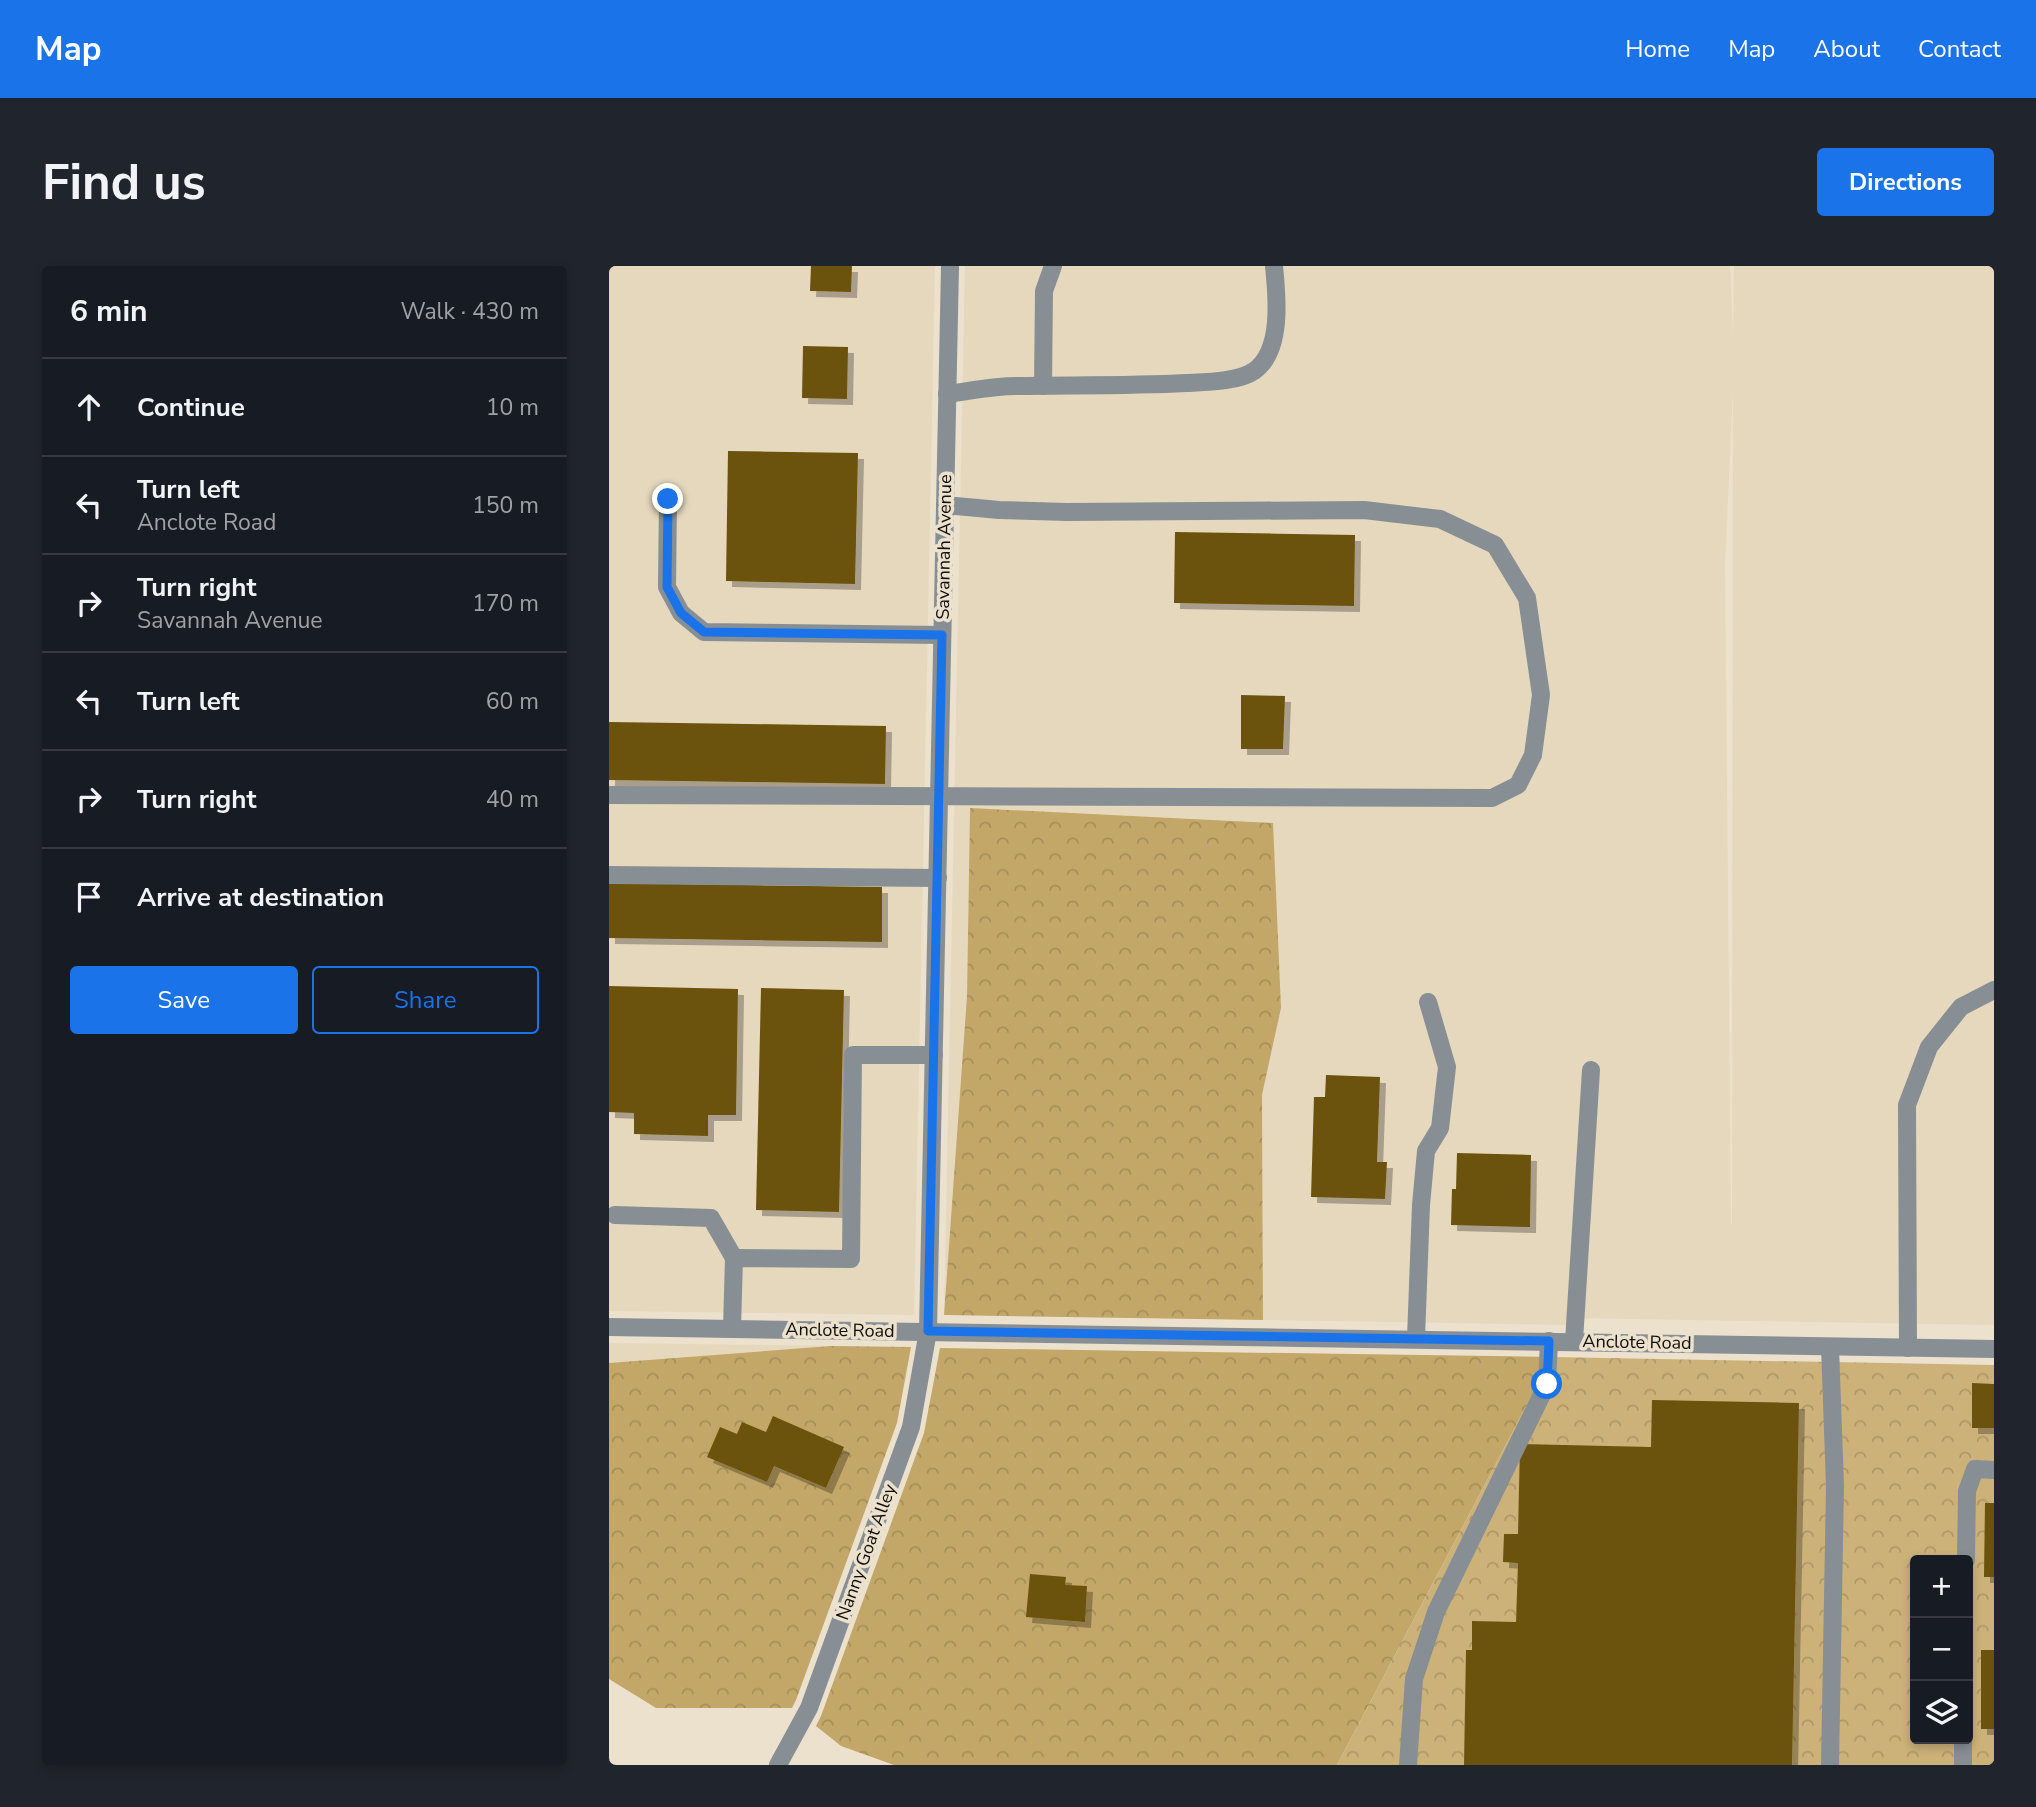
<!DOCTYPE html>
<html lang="en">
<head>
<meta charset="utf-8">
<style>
  :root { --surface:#171b24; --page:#20242c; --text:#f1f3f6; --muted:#9ea1a6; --line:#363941; --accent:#1a73e8 }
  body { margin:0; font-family:"Nunito Sans",sans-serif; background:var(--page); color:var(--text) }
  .controls { position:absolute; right:21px; bottom:21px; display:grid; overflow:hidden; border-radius:7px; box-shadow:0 4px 10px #0003 }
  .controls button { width:63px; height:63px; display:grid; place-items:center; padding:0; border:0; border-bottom:2px solid var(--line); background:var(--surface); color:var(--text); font:35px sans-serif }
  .stop { position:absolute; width:21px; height:21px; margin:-16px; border:5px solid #1a73e8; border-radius:50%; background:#fff }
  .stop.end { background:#1a73e8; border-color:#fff; box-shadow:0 2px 7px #0008 }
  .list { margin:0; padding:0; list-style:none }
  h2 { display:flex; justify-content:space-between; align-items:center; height:91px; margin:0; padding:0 28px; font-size:30px }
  h2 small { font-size:23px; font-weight:400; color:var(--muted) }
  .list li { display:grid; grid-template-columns:46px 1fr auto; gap:21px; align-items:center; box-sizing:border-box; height:98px; padding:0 28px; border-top:2px solid var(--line) }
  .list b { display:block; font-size:26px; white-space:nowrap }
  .list p { margin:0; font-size:23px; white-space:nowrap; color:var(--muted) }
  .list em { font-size:23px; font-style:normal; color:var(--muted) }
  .actions { display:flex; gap:14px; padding:21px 28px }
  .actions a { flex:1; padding:16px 0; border:2px solid var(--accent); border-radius:7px; text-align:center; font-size:24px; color:var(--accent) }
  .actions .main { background:var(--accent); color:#fff }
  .icon { flex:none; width:38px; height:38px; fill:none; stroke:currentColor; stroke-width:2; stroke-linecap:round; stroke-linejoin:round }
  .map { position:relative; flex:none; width:1385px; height:1499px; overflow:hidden; border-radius:7px }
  header { display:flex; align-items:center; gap:42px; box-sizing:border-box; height:98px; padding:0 35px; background:var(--accent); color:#fff }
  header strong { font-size:33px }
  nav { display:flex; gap:38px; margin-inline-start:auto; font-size:24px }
  .intro { display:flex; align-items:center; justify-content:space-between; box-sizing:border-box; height:168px; padding:0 42px }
  h1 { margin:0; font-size:49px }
  .button { padding:18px 32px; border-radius:7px; background:var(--accent); color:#fff; font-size:24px; font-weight:700 }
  main { display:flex; gap:42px; padding:0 42px }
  aside { flex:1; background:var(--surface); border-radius:7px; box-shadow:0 4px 10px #0003 }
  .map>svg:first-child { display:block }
  .built { fill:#e5d8bd; fill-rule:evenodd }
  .forest { fill:url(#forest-crowns) }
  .park { fill:url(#park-crowns); fill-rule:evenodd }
  .building { fill:#6c520a; filter:url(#shadow) }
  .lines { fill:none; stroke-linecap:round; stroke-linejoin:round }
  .minor { stroke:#878f95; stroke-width:18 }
  .route { stroke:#1a73e8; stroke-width:9 }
  .labels { text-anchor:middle; stroke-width:7; stroke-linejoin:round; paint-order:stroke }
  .street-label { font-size:18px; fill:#110e08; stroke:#ebe1cd }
</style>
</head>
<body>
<header>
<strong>Map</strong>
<nav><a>Home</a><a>Map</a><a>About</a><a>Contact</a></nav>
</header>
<div class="intro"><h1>Find us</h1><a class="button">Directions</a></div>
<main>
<aside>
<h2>6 min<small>Walk · 430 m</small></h2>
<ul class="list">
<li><svg class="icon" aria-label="ahead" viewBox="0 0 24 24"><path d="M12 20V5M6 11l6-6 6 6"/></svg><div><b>Continue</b></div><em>10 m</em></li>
<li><svg class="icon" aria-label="left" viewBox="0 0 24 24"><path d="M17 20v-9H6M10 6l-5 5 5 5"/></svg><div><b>Turn left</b><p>Anclote Road</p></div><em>150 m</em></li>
<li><svg class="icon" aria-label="right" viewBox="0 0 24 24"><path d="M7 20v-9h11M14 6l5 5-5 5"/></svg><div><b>Turn right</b><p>Savannah Avenue</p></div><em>170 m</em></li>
<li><svg class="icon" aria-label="left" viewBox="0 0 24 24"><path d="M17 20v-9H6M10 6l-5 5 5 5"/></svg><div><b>Turn left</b></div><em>60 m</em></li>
<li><svg class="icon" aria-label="right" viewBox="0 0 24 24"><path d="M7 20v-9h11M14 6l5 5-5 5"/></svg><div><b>Turn right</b></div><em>40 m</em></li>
<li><svg class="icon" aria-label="arrive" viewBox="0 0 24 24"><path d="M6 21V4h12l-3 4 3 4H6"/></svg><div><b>Arrive at destination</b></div></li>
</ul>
<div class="actions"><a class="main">Save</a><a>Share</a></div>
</aside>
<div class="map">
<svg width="1385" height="1499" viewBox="0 0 1385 1499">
  <defs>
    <pattern id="forest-crowns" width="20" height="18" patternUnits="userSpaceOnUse" patternTransform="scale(1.75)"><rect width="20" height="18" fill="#c3a768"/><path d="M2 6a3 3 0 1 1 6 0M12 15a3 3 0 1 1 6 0" fill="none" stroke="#a68f59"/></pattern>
    <pattern id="park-crowns" width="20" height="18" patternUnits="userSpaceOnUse" patternTransform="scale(1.75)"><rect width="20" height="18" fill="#ccb279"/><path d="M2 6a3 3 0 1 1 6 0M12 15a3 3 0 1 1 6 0" fill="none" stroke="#ae9867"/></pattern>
    <filter id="shadow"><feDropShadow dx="6" dy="6" stdDeviation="0" flood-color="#0004"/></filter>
  </defs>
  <rect width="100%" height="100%" fill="#ebe1cd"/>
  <!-- built -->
  <g class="built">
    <path d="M0 0H326L305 1049 0 1045Z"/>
    <path d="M356 0H1121L1124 70 1125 0H1385V1059L964 1052 960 1059 654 1054 653 829 672 742 361 542 358 730 335 1049ZM1124 123 1123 958 1122 959 1116 298Z"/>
    <path d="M0 1077 222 1080 14 1098 0 1097Z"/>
  </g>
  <!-- forest -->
  <g class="forest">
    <path d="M361 542 664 557 672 742 653 829 654 1054 335 1049 358 730Z"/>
    <path d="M222 1080 302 1081 288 1157 187 1434 183 1442H47L0 1413V1097Z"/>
    <path d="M331 1082 943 1091 728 1499H285L232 1480 207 1460 212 1450 315 1167Z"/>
  </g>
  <!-- park -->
  <path class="park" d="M943 1091 1385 1099V1499H728ZM1306 1294H1359V1473H1306Z"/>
  <!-- building -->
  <g class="building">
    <path d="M202 0H243L242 26 201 25Z"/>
    <path d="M194 80 239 81 238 133 193 132Z"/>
    <path d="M119 185 249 187 246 318 117 315Z"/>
    <path d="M566 266 746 269 745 340 565 337Z"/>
    <path d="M632 429 676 430 674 483H632Z"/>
    <path d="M0 456 277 460 276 518 0 514Z"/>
    <path d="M0 617 273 621V676L0 672Z"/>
    <path d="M0 720 129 723 127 849H99V870L25 868V847L0 846Z"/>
    <path d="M152 722 235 724 230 946 147 944Z"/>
    <path d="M717 809 771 811 768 896H778L776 933 702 931 705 831H716Z"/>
    <path d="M848 887 922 889 921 961 842 959 843 923H847Z"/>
    <path d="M1363 1117 1385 1118V1162H1363Z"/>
    <path d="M1043 1134 1190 1137 1183 1499H855L857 1384H863V1355L907 1356 909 1297 894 1296 895 1268H909L911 1178 1042 1181Z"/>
    <path d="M164 1150 235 1181 217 1222 165 1200 158 1216 98 1191 111 1161 128 1168 133 1156 157 1166Z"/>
    <path d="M1376 1237H1385V1311H1375Z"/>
    <path d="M421 1308 457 1311 456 1319 478 1320 476 1356 417 1351Z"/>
    <rect x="1372" y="1384" width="13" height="79"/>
  </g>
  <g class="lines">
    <!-- minor -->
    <g class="minor">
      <path d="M434 120 435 25 444 0"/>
      <path d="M338 128C361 125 384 120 407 120 464 119 520 120 577 117 595 116 629 116 645 105 674 85 668 30 665 0"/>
      <path d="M59 233 58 321 72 347 95 366 333 369"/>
      <path d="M0 529 883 532 909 519 924 489 932 429 918 332 886 279 831 253 755 244 458 246 390 244 336 239"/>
      <path d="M0 609 329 612"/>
      <path d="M6 949 102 952 125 992"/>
      <path d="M0 1061 1385 1083"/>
      <path d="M123 1062 125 992 242 993 244 789H325"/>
      <path d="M807 1072 812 939 817 885 831 862 838 801 819 736"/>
      <path d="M965 1075 982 804"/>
      <path d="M1299 1082 1298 839 1320 781 1352 741 1385 724"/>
      <path d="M1357 1294 1358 1225 1366 1203 1385 1204"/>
      <path d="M169 1499 200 1442 302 1161 319 1065 341 0"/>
      <path d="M799 1499 805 1413 827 1346 938 1118 940 1075"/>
      <path d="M1221 1499 1226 1220 1221 1081"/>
      <path d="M1354 1499V1473"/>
    </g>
  </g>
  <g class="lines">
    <!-- route -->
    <path class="route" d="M59 233 58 321 72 347 95 366 333 369 319 1065 940 1075 938 1118"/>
  </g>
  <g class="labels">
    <!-- street labels -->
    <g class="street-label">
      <text transform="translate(335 281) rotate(-89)" y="6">Savannah Avenue</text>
      <text transform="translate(231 1064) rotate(1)" y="6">Anclote Road</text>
      <text transform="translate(1028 1076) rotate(1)" y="6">Anclote Road</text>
      <text transform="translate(257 1286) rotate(-70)" y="6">Nanny Goat Alley</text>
    </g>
  </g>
</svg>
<div class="controls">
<button>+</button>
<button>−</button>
<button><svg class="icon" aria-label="layers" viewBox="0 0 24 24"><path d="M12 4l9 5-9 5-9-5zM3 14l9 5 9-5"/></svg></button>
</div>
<div class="stop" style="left:938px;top:1118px"></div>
<div class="stop end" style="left:59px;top:233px"></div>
</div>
</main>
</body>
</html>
